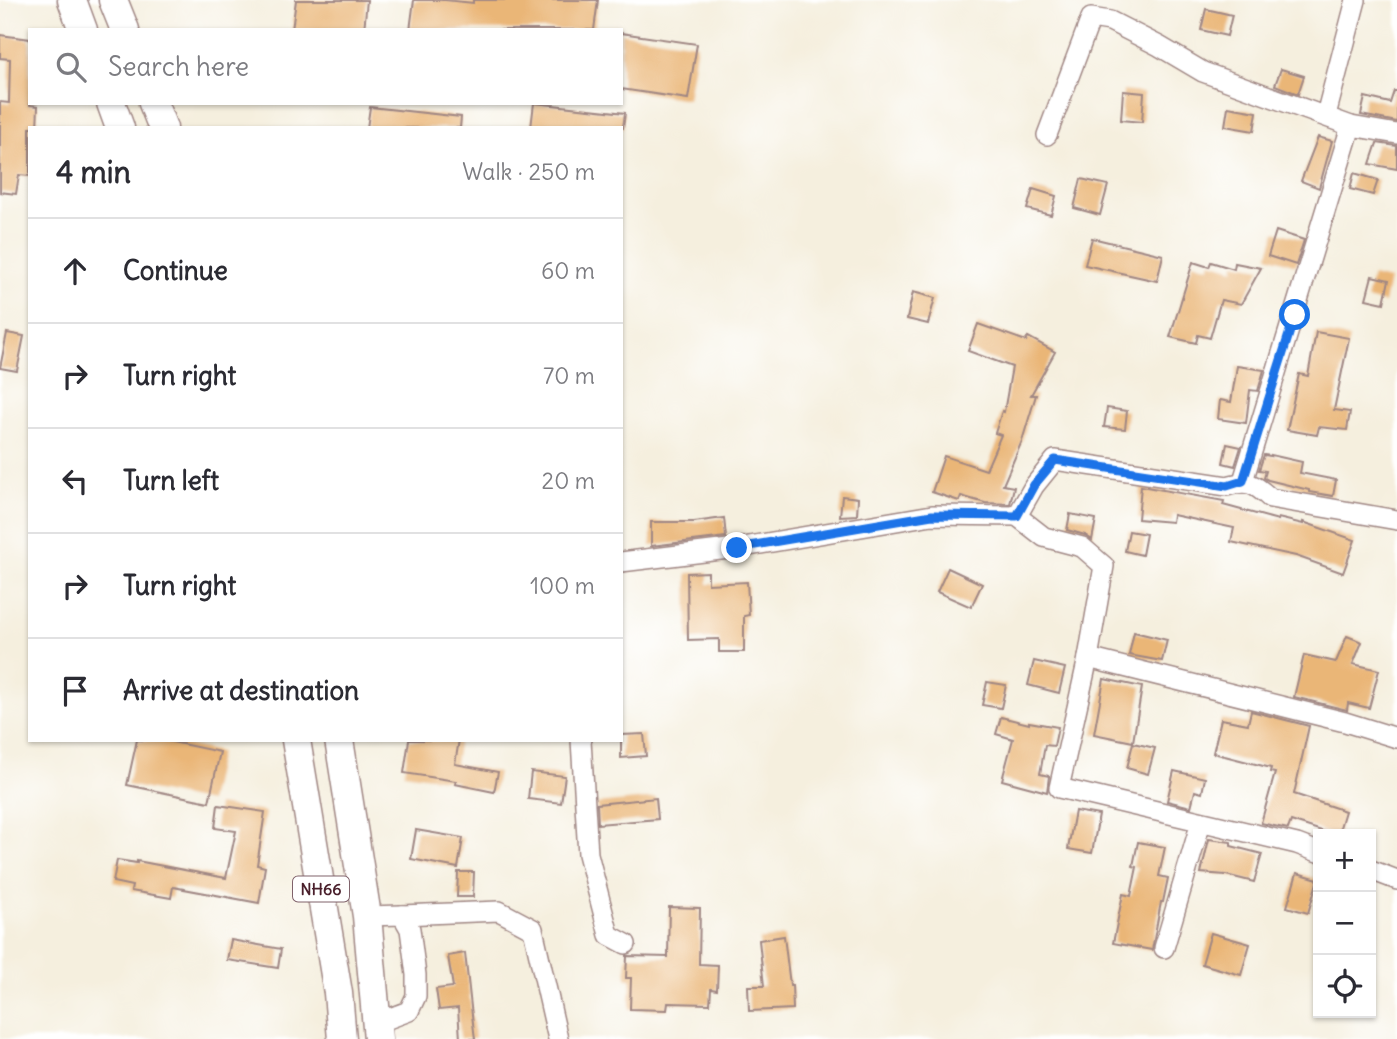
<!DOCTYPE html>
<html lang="en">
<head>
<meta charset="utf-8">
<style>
  :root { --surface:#fff; --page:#f7f7f7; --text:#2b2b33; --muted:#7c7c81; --line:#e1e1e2 }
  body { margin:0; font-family:Delius,sans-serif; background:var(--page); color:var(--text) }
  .controls { position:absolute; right:21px; bottom:21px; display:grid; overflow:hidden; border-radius:0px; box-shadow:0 2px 5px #0004 }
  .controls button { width:63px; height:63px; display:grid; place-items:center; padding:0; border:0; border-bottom:2px solid var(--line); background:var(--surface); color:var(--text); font:35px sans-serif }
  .stop { position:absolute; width:21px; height:21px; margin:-16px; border:5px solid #1a73e8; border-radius:50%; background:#fff }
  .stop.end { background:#1a73e8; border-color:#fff; box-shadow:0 2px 7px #0008 }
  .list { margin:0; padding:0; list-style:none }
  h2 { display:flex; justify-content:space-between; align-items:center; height:91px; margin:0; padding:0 28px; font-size:30px }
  h2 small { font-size:23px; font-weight:400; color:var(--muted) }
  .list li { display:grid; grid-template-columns:46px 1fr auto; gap:21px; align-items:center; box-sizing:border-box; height:105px; padding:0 28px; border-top:2px solid var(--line) }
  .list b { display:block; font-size:26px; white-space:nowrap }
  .list em { font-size:23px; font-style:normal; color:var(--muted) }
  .icon { flex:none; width:38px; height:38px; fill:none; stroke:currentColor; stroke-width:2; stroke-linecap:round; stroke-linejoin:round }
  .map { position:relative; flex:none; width:1397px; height:1039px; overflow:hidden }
  .search { position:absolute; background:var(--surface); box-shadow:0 2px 5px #0004; left:28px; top:28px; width:595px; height:77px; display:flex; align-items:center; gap:18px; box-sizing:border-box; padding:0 24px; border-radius:0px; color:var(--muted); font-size:26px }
  .panel { position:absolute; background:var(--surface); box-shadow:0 2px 5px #0004; left:28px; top:126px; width:595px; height:616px; border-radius:0px }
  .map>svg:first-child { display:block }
  .building { fill:#eab677 }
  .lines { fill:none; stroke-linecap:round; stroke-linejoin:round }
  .minor-casing { stroke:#a08784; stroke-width:22 }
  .highway-casing { stroke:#a08784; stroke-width:31 }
  .minor { stroke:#fff; stroke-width:19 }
  .highway { stroke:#fff; stroke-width:28 }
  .route { stroke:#1a73e8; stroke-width:9 }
  .labels { text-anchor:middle; stroke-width:5; stroke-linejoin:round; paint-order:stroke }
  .shield { fill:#fff; stroke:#80626b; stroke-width:2 }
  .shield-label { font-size:16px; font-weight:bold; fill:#4a1f2b }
</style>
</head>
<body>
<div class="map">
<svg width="1397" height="1039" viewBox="0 0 1397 1039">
  <rect width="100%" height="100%" fill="#fff"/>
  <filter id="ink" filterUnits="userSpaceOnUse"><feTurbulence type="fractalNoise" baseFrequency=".0143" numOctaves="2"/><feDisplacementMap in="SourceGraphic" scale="14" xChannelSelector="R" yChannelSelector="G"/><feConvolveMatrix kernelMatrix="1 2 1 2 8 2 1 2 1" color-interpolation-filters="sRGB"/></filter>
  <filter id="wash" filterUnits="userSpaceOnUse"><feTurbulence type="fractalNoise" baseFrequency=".00686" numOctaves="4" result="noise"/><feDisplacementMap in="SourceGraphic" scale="28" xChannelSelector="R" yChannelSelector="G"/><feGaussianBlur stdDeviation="1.57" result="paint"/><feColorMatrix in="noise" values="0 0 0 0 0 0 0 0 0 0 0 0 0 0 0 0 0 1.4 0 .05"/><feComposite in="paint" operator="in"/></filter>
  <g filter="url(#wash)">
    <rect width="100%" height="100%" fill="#f5efde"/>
    <g id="blocks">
      <!-- building -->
      <g class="building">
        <path d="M296 0H367L364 30H292Z"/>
        <path d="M414 0H445L473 3V0H598L594 30H410Z"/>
        <path d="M1206 9 1232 15 1227 36 1201 30Z"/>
        <path d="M621 33 697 44 688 99 621 89Z"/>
        <path d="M0 35 30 39V105L38 106 37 128H30V176L19 175 16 194 0 192V102L9 103 10 59 0 58Z"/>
        <path d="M1281 69 1304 76 1298 94 1275 85Z"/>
        <path d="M1123 91 1144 93 1142 122 1121 120Z"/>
        <path d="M1394 91H1397V122L1361 115 1365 97 1390 103Z"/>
        <path d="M534 103 625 113 623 128H531Z"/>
        <path d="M370 107 461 117 460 128H367Z"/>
        <path d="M1228 107 1257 112 1254 131 1225 126Z"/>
        <path d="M1318 137 1332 141 1319 188 1301 181Z"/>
        <path d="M1377 143 1397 146V169L1370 164Z"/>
        <path d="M1354 173 1378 180 1373 195 1350 189Z"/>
        <path d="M1081 179 1108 185 1100 215 1074 208Z"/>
        <path d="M1033 189 1056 196 1051 215 1027 209Z"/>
        <path d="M1276 231 1304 240 1296 265 1268 256Z"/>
        <path d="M1092 238 1163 255 1157 281 1085 265Z"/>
        <path d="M1193 262 1209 267 1211 262 1234 269 1235 263 1261 268 1241 304 1221 300 1210 338 1198 335 1196 343 1170 337Z"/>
        <path d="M1372 276 1389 280 1384 303 1366 299Z"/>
        <path d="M913 292 935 298 928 324 907 319Z"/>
        <path d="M978 324 1026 341 1028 337 1055 352 1031 395H1036L1022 441 1003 485 1014 487 1010 504 985 503 961 496 959 501 932 492 944 456 986 470 1001 435 995 433 1002 411 1004 412 1012 367 968 351Z"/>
        <path d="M1316 332 1349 338 1334 410 1350 412 1347 430 1319 427 1317 435 1287 430 1299 374 1308 376Z"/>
        <path d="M7 333 24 336 17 371 0 368Z"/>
        <path d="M1237 366 1264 370 1258 391 1250 390 1246 423 1218 419 1220 400 1231 402Z"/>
        <path d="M1107 408 1127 411 1125 429 1104 427Z"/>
        <path d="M1227 444 1241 447 1235 466 1223 463Z"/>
        <path d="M1264 455 1271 456V455L1302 462 1300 473 1336 480 1333 496 1309 492V490L1268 480 1264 478 1266 471 1259 470Z"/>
        <path d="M1141 486 1224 501 1223 505 1278 520V518L1303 524V522L1355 540 1343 573 1296 556 1231 542 1234 528 1173 515 1172 522 1138 519Z"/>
        <path d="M842 496 858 498 857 515 840 516Z"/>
        <path d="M1070 514 1096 519 1092 540 1085 535 1067 530Z"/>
        <path d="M724 518 726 537 651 546V522H694Z"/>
        <path d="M1129 531 1146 534 1142 555 1125 551Z"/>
        <path d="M948 568 982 584 971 607 937 592Z"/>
        <path d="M708 572V584L747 582 749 615 744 616V652H719V639L688 640 687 573Z"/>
        <path d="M1134 632 1167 640 1162 661 1129 655Z"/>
        <path d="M1347 636 1362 642 1353 664 1379 670 1369 708 1348 703 1347 710 1294 697 1304 655 1336 662Z"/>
        <path d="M1034 661 1065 668 1059 693 1028 685Z"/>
        <path d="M1104 679 1142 687 1133 742 1094 734Z"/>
        <path d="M987 682 1006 685 1001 708 982 705Z"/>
        <path d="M1251 711 1309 726 1294 794 1345 811 1338 834H1331L1291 821 1288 829 1261 823 1275 773 1270 772 1271 768 1213 753 1221 719 1248 724Z"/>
        <path d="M1001 717 1029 724V722L1058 727 1054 746 1045 745 1040 774 1049 776 1047 792 1002 780 1013 739 996 734Z"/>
        <path d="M644 734 646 756 621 758V735Z"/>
        <path d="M137 740H163L220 752 209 802 127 785Z"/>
        <path d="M409 740H459L455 764 498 772 494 792 455 784 456 781 404 773Z"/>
        <path d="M1133 743 1155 748 1148 774 1127 768Z"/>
        <path d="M1174 771 1205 778 1202 793 1195 791 1191 807 1167 801Z"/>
        <path d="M531 772 565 776 561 803 528 799Z"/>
        <path d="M656 798 658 819 598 824 597 804Z"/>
        <path d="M218 805 265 812 257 865 265 867 259 903 173 887 171 898 131 891 132 886 113 882 117 860 137 863V861L226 878 236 831 215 828Z"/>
        <path d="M1075 811 1099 815 1092 853 1068 849Z"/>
        <path d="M416 830 463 838 458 868 411 859Z"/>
        <path d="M1209 839 1231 842V846L1262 854 1254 882 1226 875 1201 873Z"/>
        <path d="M1138 842 1165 847 1159 876 1168 878 1163 902H1161L1152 950 1113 943 1123 894 1131 896 1137 867 1133 866Z"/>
        <path d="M458 872H474L473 897H457Z"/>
        <path d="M1297 873 1318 879 1308 913 1287 907Z"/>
        <path d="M669 907 700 908 699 964 718 965 717 990 711 989 710 1004 668 1003 667 1010 630 1009 631 978H626L627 956 668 957Z"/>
        <path d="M1211 933 1250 944 1241 975 1202 964Z"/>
        <path d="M784 936 790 985H792L793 1009 749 1011 748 986H764L759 940Z"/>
        <path d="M231 940 281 949 278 968 227 960Z"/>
        <path d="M465 953 471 1007 475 1039H460L458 1008 439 1010 436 989 453 987 448 956Z"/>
      </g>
    </g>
  </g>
  <g filter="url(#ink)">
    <use href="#blocks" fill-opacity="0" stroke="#a08784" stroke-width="2"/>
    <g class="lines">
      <!-- minor casing -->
      <g class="minor-casing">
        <g id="minor">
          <path d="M1326 115 1356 0"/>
          <path d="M1047 135 1091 18 1110 21 1159 46 1203 72 1351 126 1397 134"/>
          <path d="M1243 481 1351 126"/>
          <path d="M1017 516 1044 537 1082 547 1104 566 1088 658 1345 722 1397 738"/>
          <path d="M621 562 737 548 932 515 1017 516 1034 486 1055 460 1227 486C1247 480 1254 483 1270 498L1397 520"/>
          <path d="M1088 658 1059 788 1297 844 1318 852"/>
          <path d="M581 740 588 854 609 935 626 944"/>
          <path d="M1371 870 1397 880"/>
          <path d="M402 915 499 911 533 929 558 1039"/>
          <path d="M367 916 402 915 410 929 416 975V996L409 1011 377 1023"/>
          <path d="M1164 948 1201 822"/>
        </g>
      </g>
      <!-- highway casing -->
      <g class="highway-casing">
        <g id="highway">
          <path d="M72 0 83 30"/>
          <path d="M113 0 125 30"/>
          <path d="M111 103 120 128"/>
          <path d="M153 103 163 128"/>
          <path d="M296 740 338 993 342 1039"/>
          <path d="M339 740 367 916 378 1039"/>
        </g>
      </g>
      <!-- minor -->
      <use href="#minor" class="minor"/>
      <!-- highway -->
      <use href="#highway" class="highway"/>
    </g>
  </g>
  <g class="lines" filter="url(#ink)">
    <!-- route -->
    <path class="route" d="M737 548 932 515 1017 516 1034 485 1055 460 1227 486 1243 481 1295 315"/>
  </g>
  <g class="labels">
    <!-- shield labels -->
    <rect class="shield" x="293" y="876.5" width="56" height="25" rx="5"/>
    <g class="shield-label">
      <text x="321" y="895">NH66</text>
    </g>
  </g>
</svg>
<div class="controls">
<button>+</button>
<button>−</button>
<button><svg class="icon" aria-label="locate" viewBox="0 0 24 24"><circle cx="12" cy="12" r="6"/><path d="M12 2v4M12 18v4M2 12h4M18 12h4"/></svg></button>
</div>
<div class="stop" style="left:1295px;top:315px"></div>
<div class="stop end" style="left:737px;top:548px"></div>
<div class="search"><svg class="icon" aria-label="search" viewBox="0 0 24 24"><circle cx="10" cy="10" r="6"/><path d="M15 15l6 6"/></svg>Search here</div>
<section class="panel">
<h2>4 min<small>Walk · 250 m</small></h2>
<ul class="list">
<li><svg class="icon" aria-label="ahead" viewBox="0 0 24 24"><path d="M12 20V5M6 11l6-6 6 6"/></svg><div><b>Continue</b></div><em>60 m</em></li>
<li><svg class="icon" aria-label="right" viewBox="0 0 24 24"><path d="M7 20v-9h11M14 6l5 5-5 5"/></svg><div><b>Turn right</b></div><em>70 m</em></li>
<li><svg class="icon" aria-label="left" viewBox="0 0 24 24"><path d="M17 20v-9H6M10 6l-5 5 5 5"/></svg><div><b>Turn left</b></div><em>20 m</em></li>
<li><svg class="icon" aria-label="right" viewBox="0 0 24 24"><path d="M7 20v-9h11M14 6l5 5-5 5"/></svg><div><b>Turn right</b></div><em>100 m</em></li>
<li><svg class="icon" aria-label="arrive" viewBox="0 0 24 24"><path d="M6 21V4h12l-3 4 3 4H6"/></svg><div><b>Arrive at destination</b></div></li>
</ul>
</section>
</div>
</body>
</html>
